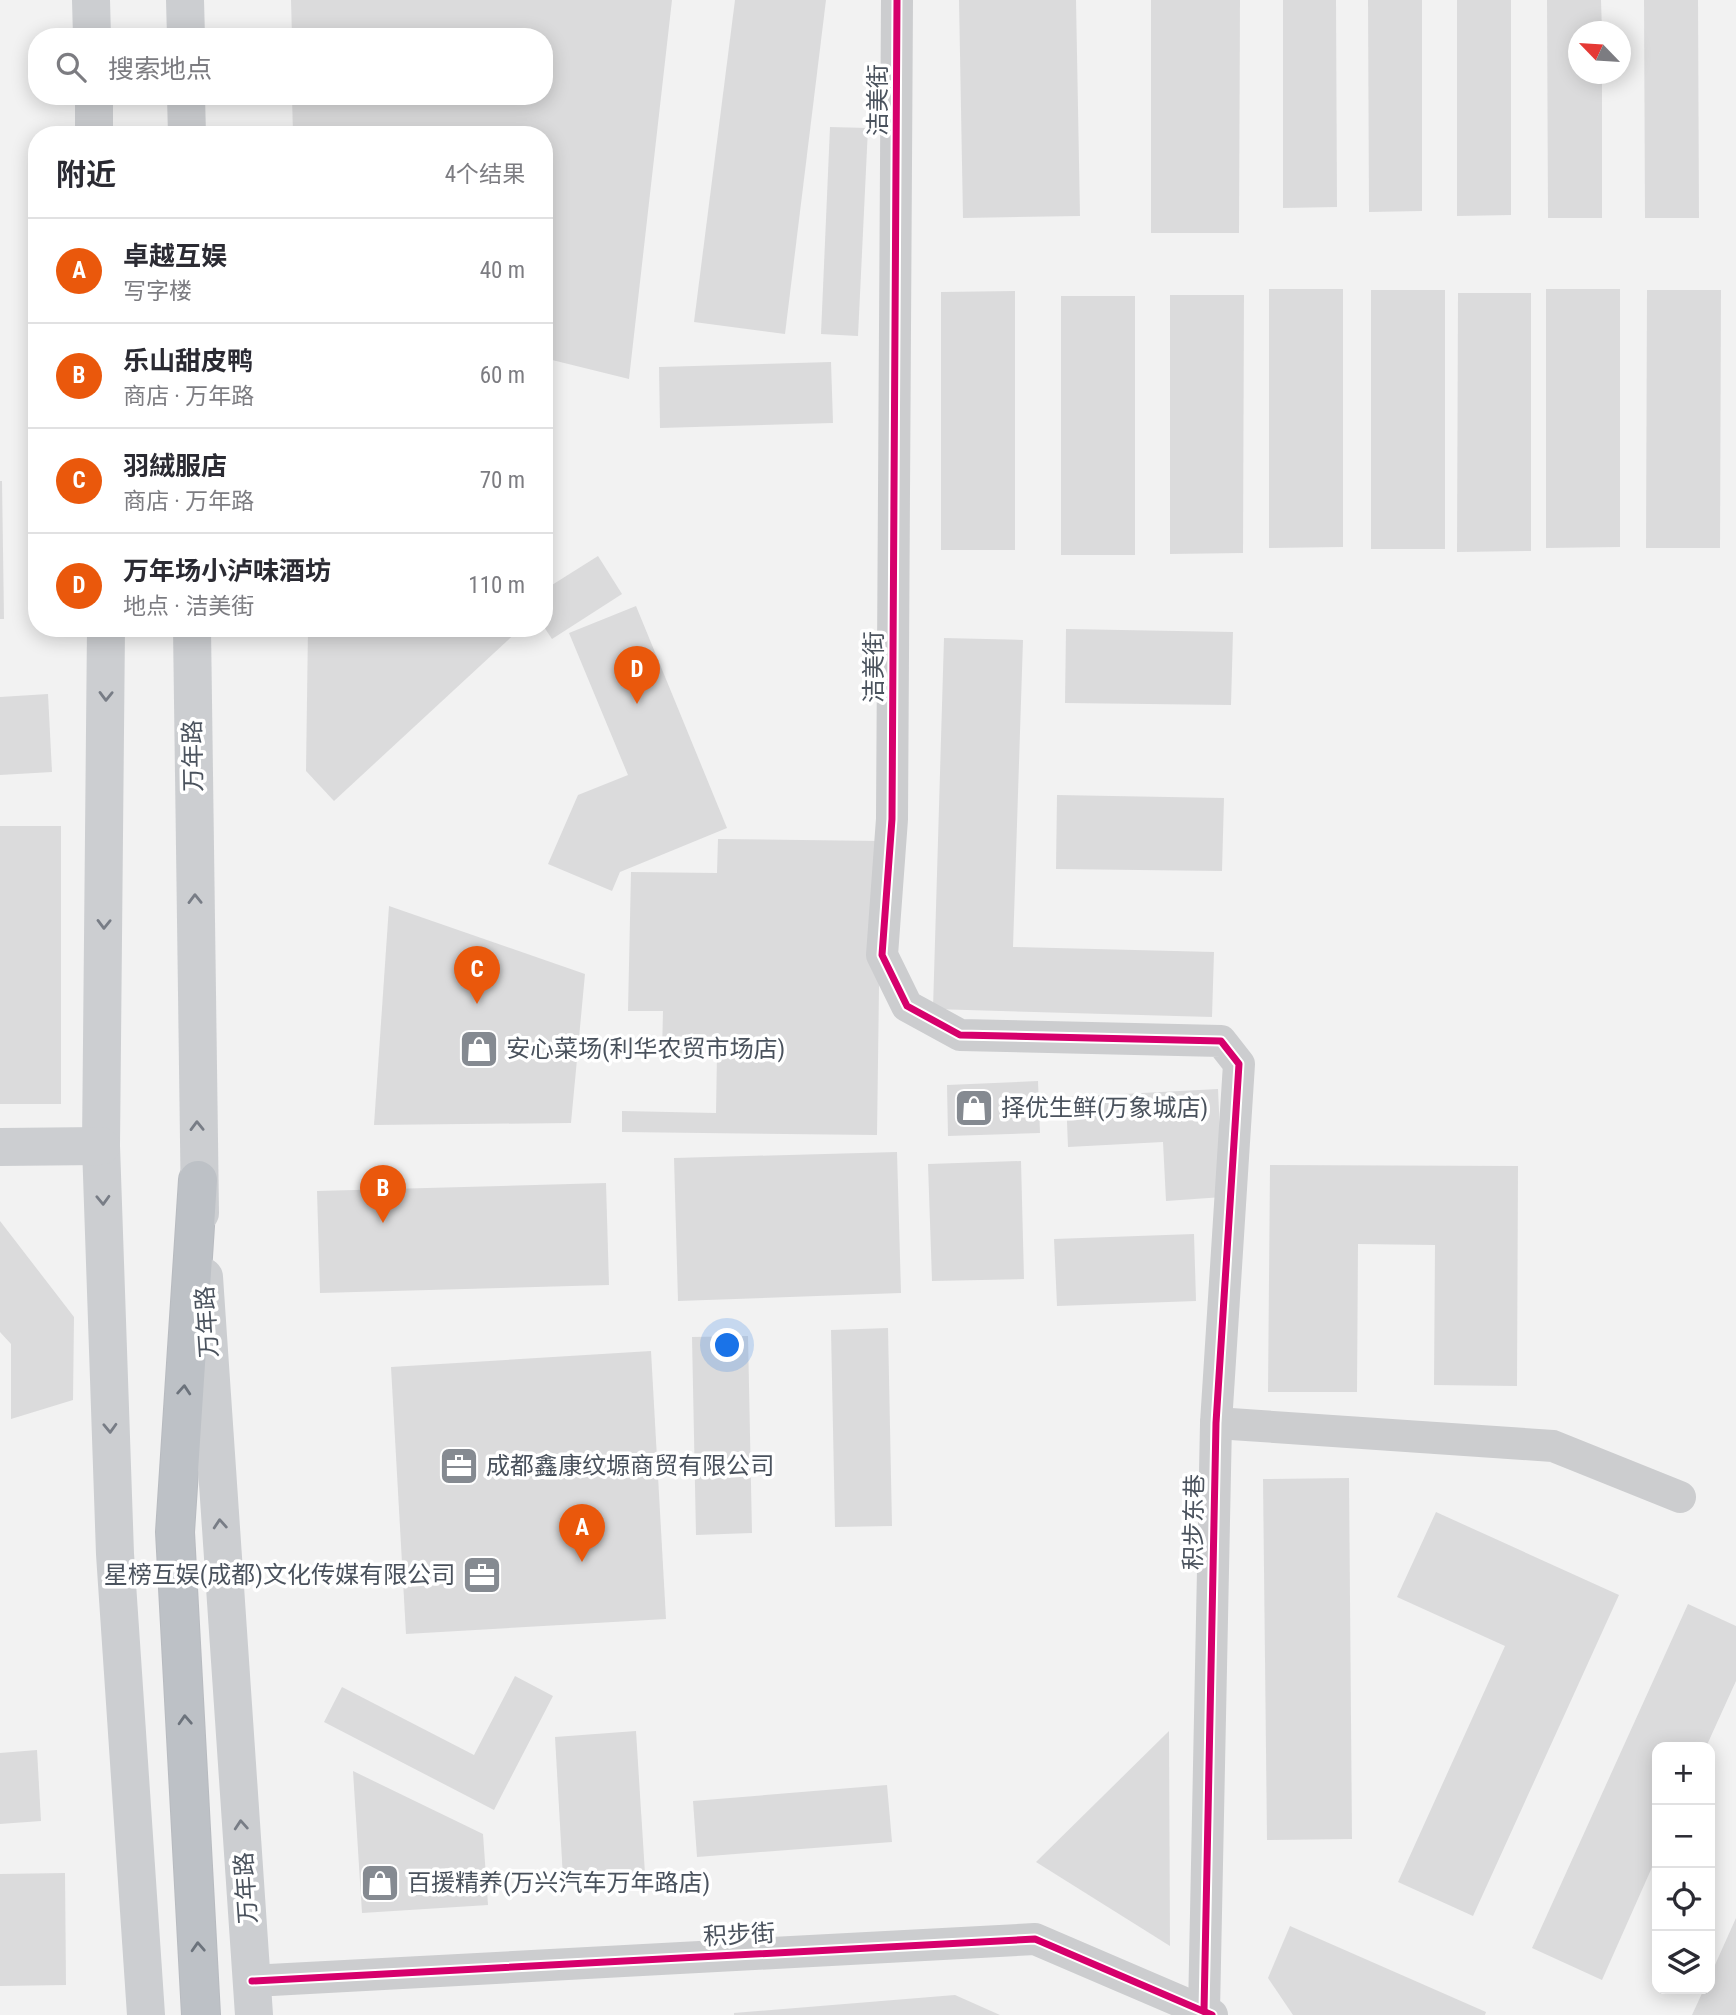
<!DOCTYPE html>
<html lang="zh">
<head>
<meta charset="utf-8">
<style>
  :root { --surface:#fff; --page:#f7f7f7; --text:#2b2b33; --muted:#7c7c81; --line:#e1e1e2; --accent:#ea580c }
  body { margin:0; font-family:"Roboto Condensed","Noto Sans SC",sans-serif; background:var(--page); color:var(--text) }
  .controls { position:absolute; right:21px; bottom:21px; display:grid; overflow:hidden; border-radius:14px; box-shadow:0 4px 18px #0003 }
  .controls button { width:63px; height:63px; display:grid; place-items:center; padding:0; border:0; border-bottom:2px solid var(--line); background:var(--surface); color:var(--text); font:35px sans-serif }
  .compass { position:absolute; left:1568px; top:21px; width:63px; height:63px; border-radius:50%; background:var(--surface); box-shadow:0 4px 18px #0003; rotate:295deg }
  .you { position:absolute; left:728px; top:1346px; width:24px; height:24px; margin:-18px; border:5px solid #fff; border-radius:50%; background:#1a73e8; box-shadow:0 0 0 10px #1a73e833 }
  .badge { display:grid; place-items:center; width:46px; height:46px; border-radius:50%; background:var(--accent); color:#fff; font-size:23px; font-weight:700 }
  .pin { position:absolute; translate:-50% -58px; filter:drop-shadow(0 2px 4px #0008) }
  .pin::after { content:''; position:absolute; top:37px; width:24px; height:21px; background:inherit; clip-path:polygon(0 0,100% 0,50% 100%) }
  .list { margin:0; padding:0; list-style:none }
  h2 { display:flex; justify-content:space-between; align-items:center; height:91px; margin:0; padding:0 28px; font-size:30px }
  h2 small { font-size:23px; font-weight:400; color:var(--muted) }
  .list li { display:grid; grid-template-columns:46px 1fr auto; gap:21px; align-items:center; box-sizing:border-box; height:105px; padding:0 28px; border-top:2px solid var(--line) }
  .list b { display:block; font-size:26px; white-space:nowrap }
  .list p { margin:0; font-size:23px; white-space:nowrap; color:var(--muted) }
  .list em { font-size:23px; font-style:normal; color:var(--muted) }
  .icon { flex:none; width:38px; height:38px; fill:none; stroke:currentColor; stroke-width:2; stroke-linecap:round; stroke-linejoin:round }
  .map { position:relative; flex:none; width:1736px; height:2015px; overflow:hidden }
  .search { position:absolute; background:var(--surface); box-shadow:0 4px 18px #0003; left:28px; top:28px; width:525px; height:77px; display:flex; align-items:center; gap:18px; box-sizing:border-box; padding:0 24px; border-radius:28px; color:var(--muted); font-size:26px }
  .panel { position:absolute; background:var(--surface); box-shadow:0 4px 18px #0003; left:28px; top:126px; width:525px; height:511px; border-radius:28px }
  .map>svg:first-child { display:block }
  .building { fill:#dbdbdc }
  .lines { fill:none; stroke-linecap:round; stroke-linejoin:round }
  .highway-casing { stroke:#b8bbc0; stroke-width:40 }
  .street { stroke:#cccdcf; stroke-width:32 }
  .secondary { stroke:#ccced1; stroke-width:38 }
  .highway { stroke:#bdc1c6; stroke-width:38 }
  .cycleway-casing { stroke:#fff; stroke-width:11 }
  .cycleway { stroke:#d6006c; stroke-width:7 }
  .oneway { stroke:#787d86 }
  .oneway2 { stroke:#6c737c }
  .labels { text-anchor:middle; stroke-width:7; stroke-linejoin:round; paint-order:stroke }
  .street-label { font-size:24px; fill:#4a525d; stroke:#fff }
  .poi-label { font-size:24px; fill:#4a525d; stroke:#fff; text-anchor:start }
</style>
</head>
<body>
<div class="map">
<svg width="1736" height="2015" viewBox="0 0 1736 2015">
  <rect width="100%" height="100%" fill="#f2f2f2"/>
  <!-- building -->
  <g class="building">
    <path d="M291 0H672L629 379 544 358V135H293L292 96H544V37H292Z"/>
    <path d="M735 0H826L785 334 694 322Z"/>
    <path d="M959 0H1076L1080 216 963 218Z"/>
    <path d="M1151 0H1240L1239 233H1151Z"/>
    <path d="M1283 0H1336L1337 207 1283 208Z"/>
    <path d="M1368 0H1422V211L1369 212Z"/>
    <path d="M1457 0H1511V215L1457 216Z"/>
    <path d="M1547 0H1601L1602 32H1578V74H1602V218H1548Z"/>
    <path d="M1644 0H1698L1699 218H1645Z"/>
    <path d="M830 127 868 128 858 336 821 334Z"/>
    <path d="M1269 289H1343V547L1269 548Z"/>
    <path d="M1546 289H1620V547L1546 548Z"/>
    <rect x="1371" y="290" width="74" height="259"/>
    <path d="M1647 290H1721L1720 548H1646Z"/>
    <path d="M1015 291V550H941V292Z"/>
    <path d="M1458 293H1531V551L1457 552Z"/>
    <path d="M1170 295H1244L1243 553 1170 554Z"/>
    <rect x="1061" y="296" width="74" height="259"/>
    <path d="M831 362 833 423 660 428 659 367Z"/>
    <path d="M0 481H2L4 619H0Z"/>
    <path d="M598 556 622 594 552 639 544 627V590Z"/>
    <path d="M636 606 727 828 620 872 612 891 548 864 578 795 628 775 569 633Z"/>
    <path d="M308 628H521L334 801 306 771Z"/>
    <path d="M1066 629 1233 632 1231 705 1065 703Z"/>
    <path d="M944 638 1023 640 1013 947 1214 952 1212 1017 933 1009Z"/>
    <path d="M48 694 52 772 0 775V697Z"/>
    <path d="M1057 795 1224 798 1222 871 1056 869Z"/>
    <rect x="0" y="826" width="61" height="278"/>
    <path d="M718 839 881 841 877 1135 622 1132V1111L716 1113 717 1053H662L663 1011H628L631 872 717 873Z"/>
    <path d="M389 906 585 974 571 1123 374 1125Z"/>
    <path d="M1038 1081 1040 1133 948 1136 947 1085Z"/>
    <path d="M1218 1089 1223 1197 1166 1201 1163 1142 1068 1147 1066 1097Z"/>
    <path d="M897 1152 901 1293 678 1301 674 1158Z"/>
    <path d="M1021 1161 1024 1279 932 1281 928 1164Z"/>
    <path d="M1270 1165 1518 1166 1517 1386 1434 1385 1435 1245 1358 1244 1357 1392H1268Z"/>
    <path d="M606 1183 609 1285 320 1293 317 1191Z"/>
    <path d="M0 1221 74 1317 73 1400 11 1419V1344L0 1332Z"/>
    <path d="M1194 1234 1196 1301 1057 1306 1054 1239Z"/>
    <path d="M888 1328 892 1526 835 1527 831 1330Z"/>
    <path d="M748 1336 752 1533 696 1535 692 1337Z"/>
    <path d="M651 1351 666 1619 406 1634 391 1367Z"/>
    <path d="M1349 1478 1352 1839 1267 1840 1263 1479Z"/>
    <path d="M1436 1512 1619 1595 1473 1916 1398 1882 1505 1646 1397 1597Z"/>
    <path d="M1688 1604 1736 1626V1681L1706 1747H1657V1856L1602 1980 1532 1948Z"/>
    <path d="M515 1676 553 1696 494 1810 324 1722 342 1687 474 1755Z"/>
    <path d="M636 1731 645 1874 563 1878 555 1737Z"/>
    <path d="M1169 1731 1170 1946 1036 1862Z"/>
    <path d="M37 1750 41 1821 0 1824V1753Z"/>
    <path d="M353 1771 483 1834 488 1905 362 1913Z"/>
    <path d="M887 1785 892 1842 697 1857 693 1801Z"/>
    <path d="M65 1873 66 1985 0 1986V1874Z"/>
    <path d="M1736 1918V2015H1692L1704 1989H1710V1976Z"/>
    <path d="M1290 1926 1486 2012 1485 2015H1293L1268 1978Z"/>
    <path d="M955 1995 1000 2015H734V2013Z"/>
  </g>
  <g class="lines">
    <!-- highway casing -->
    <g class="highway-casing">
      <path id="highway" d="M198 1180 175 1532 201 2015"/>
    </g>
    <!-- street -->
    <g class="street">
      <path d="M897 0 892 819 882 955 907 1006 960 1035 1221 1041 1239 1064 1216 1423 1204 2011"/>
      <path d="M1216 1423 1553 1446 1680 1497"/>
      <path d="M252 1981 1035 1939 1212 2015"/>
    </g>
    <!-- secondary -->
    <g class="secondary">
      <path d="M91 0 92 37"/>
      <path d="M185 0 186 37"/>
      <path d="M94 96V135"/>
      <path d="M186 96 187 135"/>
      <path d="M106 628 101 1146 115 1554 146 2015"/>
      <path d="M192 628 200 1213"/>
      <path d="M0 1147 101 1146"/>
      <path d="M204 1277 254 2015"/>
    </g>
    <!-- highway -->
    <use href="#highway" class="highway"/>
    <!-- cycleway casing -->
    <g class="cycleway-casing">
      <g id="cycleway">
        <path d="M897 0 892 819 882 955 907 1006 960 1035 1221 1041 1239 1064 1216 1423 1204 2011"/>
        <path d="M252 1981 1035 1939 1212 2015"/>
      </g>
    </g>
    <!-- cycleway -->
    <use href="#cycleway" class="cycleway"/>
  </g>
  <!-- one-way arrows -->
  <defs><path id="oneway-chevron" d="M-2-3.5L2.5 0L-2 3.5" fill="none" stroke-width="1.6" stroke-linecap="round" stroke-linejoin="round" transform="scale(1.75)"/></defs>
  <g class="oneway">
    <use href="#oneway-chevron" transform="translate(106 696) rotate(91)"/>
    <use href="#oneway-chevron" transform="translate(195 899) rotate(-91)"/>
    <use href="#oneway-chevron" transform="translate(104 924) rotate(91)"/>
    <use href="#oneway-chevron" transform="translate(197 1126) rotate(-91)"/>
    <use href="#oneway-chevron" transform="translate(103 1200) rotate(88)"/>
    <use href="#oneway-chevron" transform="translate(110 1428) rotate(88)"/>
    <use href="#oneway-chevron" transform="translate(220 1524) rotate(-94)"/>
    <use href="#oneway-chevron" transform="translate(241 1825) rotate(-94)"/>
  </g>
  <g class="oneway2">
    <use href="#oneway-chevron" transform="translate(184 1390) rotate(-86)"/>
    <use href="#oneway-chevron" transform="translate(185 1720) rotate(-93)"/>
    <use href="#oneway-chevron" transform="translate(198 1947) rotate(-93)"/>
  </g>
  <!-- icons -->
  <defs>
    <g id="shop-square" transform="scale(2.0125)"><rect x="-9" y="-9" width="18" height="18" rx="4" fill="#858a91" stroke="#fff"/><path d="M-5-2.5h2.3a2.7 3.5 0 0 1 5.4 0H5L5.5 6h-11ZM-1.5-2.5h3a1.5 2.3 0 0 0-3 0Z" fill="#fff"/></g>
    <g id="office-square" transform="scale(2.0125)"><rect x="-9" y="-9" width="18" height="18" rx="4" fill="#858a91" stroke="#fff"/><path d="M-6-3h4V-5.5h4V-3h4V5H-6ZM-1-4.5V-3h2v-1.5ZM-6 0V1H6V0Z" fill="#fff"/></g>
  </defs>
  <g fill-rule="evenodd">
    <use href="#shop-square" x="479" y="1049"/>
    <use href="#shop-square" x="974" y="1108"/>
    <use href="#office-square" x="459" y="1466"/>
    <use href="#office-square" x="482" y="1575"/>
    <use href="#shop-square" x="380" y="1883"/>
  </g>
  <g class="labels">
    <!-- street labels -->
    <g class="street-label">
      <text transform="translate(878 100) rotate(-90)" y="8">洁美街</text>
      <text transform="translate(874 667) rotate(-90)" y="8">洁美街</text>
      <text transform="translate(193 756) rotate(-91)" y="8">万年路</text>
      <text transform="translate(207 1322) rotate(-94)" y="8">万年路</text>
      <text transform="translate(1194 1522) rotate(-89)" y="8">积步东巷</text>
      <text transform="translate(246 1888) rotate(-94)" y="8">万年路</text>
      <text transform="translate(739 1935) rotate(-3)" y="8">积步街</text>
    </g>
    <!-- poi labels -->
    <g class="poi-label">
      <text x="506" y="1057">安心菜场(利华农贸市场店)</text>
      <text x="1001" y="1116">择优生鲜(万象城店)</text>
      <text x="486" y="1474">成都鑫康纹塬商贸有限公司</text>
      <text x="455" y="1583" text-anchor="end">星榜互娱(成都)文化传媒有限公司</text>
      <text x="407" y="1891">百援精养(万兴汽车万年路店)</text>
    </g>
  </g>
</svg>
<div class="controls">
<button>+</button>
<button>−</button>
<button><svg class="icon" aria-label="locate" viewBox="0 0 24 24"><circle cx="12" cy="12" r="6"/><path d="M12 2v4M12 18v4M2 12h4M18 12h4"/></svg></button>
<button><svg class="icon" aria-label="layers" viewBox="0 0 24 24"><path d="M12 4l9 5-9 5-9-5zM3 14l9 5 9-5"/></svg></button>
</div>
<svg class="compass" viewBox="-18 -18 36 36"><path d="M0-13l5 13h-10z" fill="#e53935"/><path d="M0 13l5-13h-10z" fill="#7c7c81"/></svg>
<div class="you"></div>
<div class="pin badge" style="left:582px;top:1562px">A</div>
<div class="pin badge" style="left:383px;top:1223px">B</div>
<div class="pin badge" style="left:477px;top:1004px">C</div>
<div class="pin badge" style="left:637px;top:704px">D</div>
<div class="search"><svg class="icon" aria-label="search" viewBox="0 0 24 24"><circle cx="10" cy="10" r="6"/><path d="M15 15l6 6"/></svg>搜索地点</div>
<section class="panel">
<h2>附近<small>4个结果</small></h2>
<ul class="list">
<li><span class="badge">A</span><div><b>卓越互娱</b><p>写字楼</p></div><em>40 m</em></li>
<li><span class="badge">B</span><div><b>乐山甜皮鸭</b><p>商店 · 万年路</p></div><em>60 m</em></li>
<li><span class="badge">C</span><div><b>羽絨服店</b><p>商店 · 万年路</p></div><em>70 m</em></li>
<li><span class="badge">D</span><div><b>万年场小泸味酒坊</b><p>地点 · 洁美街</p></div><em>110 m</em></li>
</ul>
</section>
</div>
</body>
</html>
